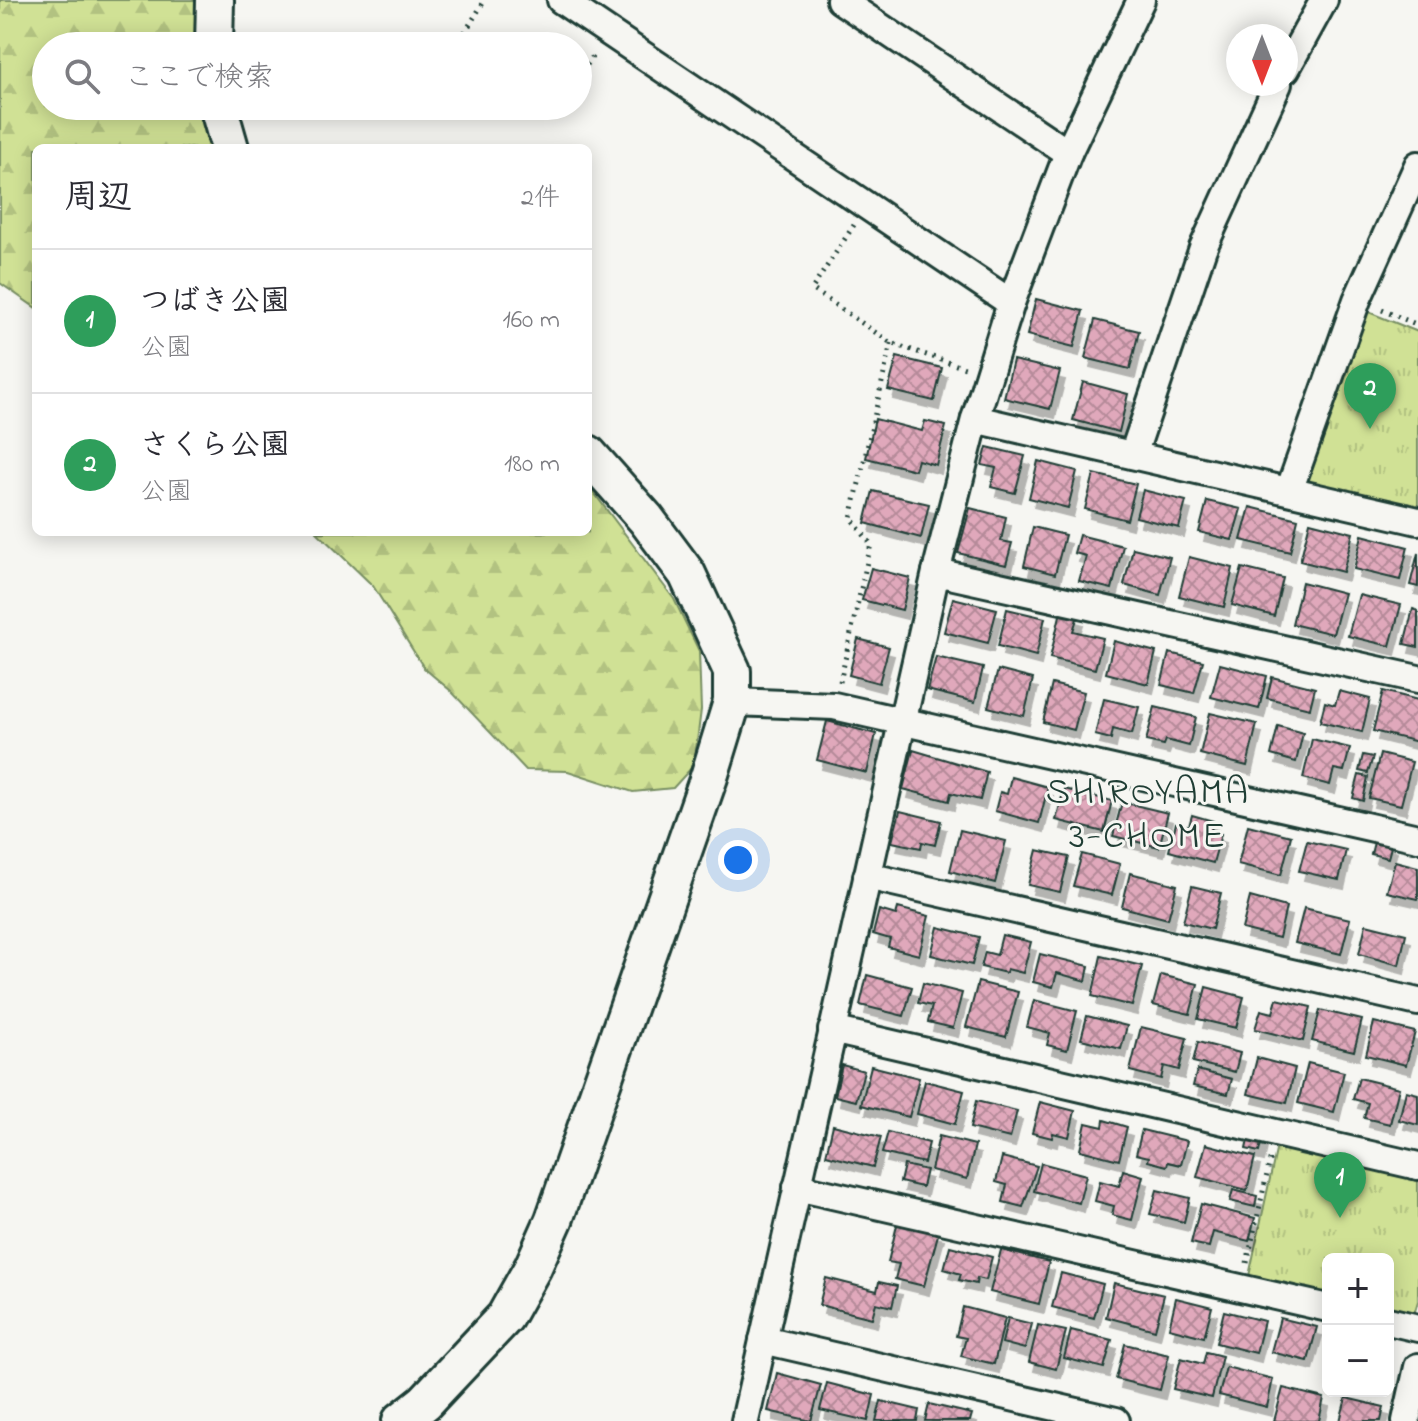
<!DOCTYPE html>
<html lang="ja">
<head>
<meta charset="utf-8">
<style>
  :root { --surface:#fff; --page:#f2f2f3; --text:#2b2b33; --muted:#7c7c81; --line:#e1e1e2; --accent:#1f6fb2 }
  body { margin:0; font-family:"Indie Flower","Klee One",sans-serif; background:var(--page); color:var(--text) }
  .controls { position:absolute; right:24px; bottom:24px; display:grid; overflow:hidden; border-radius:12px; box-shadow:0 4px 20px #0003 }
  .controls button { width:72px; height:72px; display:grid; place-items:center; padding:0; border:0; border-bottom:2px solid var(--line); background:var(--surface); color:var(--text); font:40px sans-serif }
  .compass { position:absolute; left:1226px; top:24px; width:72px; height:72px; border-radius:50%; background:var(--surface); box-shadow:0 4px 20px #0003; rotate:180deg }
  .you { position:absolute; left:738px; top:860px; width:28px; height:28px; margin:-20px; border:6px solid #fff; border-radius:50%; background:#1a73e8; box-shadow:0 0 0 12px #1a73e833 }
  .badge { display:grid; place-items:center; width:52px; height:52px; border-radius:50%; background:var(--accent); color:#fff; font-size:26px; font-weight:700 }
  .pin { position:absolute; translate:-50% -66px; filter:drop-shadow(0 2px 4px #0008) }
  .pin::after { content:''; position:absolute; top:42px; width:28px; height:24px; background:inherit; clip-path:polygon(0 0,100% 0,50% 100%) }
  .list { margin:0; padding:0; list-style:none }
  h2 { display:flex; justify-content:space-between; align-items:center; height:104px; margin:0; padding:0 32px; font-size:34px }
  h2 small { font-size:26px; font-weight:400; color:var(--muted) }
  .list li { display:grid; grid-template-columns:52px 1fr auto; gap:24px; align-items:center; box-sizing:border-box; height:144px; padding:0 32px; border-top:2px solid var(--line) }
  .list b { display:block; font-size:30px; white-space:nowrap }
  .list p { margin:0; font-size:26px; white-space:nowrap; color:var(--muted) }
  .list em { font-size:26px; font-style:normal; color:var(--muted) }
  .icon { flex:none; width:44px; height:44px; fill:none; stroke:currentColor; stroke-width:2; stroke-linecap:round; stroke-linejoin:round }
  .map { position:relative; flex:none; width:1418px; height:1421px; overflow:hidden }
  .search { position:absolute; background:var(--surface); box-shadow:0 4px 20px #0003; left:32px; top:32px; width:560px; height:88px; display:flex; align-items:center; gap:20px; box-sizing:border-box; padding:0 28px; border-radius:44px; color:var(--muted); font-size:30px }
  .panel { position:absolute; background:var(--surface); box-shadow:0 4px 20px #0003; left:32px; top:144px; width:560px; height:392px; border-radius:12px }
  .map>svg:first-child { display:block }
  .grass { fill:url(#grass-tufts); stroke:#788f64; stroke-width:2 }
  .forest { fill:url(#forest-firs); stroke:#788f64; stroke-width:2 }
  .building { fill:url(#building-cross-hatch); stroke:#1f3d34; stroke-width:2; filter:url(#shadow) }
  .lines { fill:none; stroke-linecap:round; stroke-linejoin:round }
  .street-casing { stroke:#1f3d34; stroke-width:32 }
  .secondary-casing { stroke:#1f3d34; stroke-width:42 }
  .path { stroke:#1f3d34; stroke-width:5; stroke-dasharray:2 6; stroke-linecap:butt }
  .street { stroke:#f6f6f2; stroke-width:26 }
  .secondary { stroke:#f6f6f2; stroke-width:36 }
  .labels { text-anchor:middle; stroke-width:6; stroke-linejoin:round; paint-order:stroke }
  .neighbourhood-label { font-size:38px; letter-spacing:2px; fill:#1f3d34; stroke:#f6f6f2 }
</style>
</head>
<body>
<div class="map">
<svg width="1418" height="1421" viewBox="0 0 1418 1421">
  <defs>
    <pattern id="grass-tufts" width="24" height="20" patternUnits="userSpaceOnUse" patternTransform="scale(2)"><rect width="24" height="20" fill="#d0e195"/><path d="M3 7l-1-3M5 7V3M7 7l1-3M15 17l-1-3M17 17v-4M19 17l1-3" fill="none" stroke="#b2c281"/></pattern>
    <pattern id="forest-firs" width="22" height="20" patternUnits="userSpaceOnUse" patternTransform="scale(2)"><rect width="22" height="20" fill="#d0e195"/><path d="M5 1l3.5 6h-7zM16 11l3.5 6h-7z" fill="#b2c281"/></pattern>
    <pattern id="building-cross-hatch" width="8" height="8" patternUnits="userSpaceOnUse" patternTransform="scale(2)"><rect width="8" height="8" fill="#e0a8bb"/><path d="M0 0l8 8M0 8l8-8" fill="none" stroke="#b58a99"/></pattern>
    <filter id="shadow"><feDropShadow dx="5" dy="9" stdDeviation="0" flood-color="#0004"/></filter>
  </defs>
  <rect width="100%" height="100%" fill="#f6f6f2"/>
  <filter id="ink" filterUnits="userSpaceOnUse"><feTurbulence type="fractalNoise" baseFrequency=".0125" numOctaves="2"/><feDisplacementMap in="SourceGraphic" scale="16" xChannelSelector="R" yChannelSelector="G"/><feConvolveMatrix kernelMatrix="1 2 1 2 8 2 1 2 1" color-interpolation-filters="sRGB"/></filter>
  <g filter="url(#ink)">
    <!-- grass -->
    <g class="grass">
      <path d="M1366 311 1418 332V509L1315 485 1309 480 1308 474Z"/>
      <path d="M1277 1146 1418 1176V1301L1415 1311 1410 1313 1388 1308V1259H1328V1294L1249 1276Z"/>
    </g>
    <!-- forest -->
    <g class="forest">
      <path d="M0 0H198L199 46H46V106H203L213 148H36V308L0 283Z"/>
      <path d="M588 485 674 599 699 651 701 710 694 765 673 788 633 792 568 771 526 770 451 691 424 668 373 586 317 532H588Z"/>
    </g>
    <!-- building -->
    <g class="building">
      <path d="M1036 299 1083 311 1074 347 1027 335Z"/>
      <path d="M1095 320 1139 331 1130 369 1085 358Z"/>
      <path d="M897 357 942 368 934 401 888 390Z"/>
      <path d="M1013 360 1060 371 1050 409 1004 398Z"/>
      <path d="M1083 382 1128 394 1119 432 1073 420Z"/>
      <path d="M875 419 922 431 925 421 946 426 936 465 918 460 915 470 866 458Z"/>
      <path d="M987 447 1025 456 1015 493 991 487 996 468 982 465Z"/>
      <path d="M1038 461 1077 471 1068 508 1029 498Z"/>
      <path d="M1094 474 1136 484 1127 520 1085 509Z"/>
      <path d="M1143 490 1186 501 1179 528 1136 517Z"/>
      <path d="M873 491 929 504 921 538 865 523Z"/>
      <path d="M1207 501 1241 509 1232 540 1199 532Z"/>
      <path d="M1250 507 1298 519 1290 552 1241 540Z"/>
      <path d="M970 508 1006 517 1001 541 1012 543 1006 565 958 553Z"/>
      <path d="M1310 522 1353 533 1343 572 1300 561Z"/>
      <path d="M1033 527 1065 535 1055 574 1024 566Z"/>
      <path d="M1079 535 1123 546 1112 589 1079 581 1086 556 1074 553Z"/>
      <path d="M1362 535 1408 547 1400 580 1354 569Z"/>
      <path d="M1133 548 1170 557 1160 595 1124 585Z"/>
      <path d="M1418 553V587L1410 585Z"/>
      <path d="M1189 557 1233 568 1224 607 1179 596Z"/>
      <path d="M871 568 910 578 902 610 862 600Z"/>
      <path d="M1242 568 1283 578 1274 616 1232 605Z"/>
      <path d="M1302 582 1344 593 1333 634 1292 624Z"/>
      <path d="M1359 595 1401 605 1390 646 1348 636Z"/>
      <path d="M953 598 997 609 988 643 944 632Z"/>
      <path d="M1007 609 1045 618 1036 656 998 646Z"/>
      <path d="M1413 609 1418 611V647L1404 644Z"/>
      <path d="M1061 611 1078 616 1073 631 1103 638 1095 669 1050 658Z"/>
      <path d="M858 639 889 647 879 683 849 675Z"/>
      <path d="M1114 641 1156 652 1148 684 1106 673Z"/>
      <path d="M1169 653 1203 661 1194 693 1161 685Z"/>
      <path d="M936 657 983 668 975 702 927 690Z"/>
      <path d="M1220 664 1267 676 1259 709 1211 697Z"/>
      <path d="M998 670 1033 679 1024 716 988 707Z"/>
      <path d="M1272 677 1315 688 1310 708 1267 698Z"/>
      <path d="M1052 684 1084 692 1074 730 1043 722Z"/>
      <path d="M1339 691 1370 699 1362 732 1320 722 1325 702 1335 705Z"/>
      <path d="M1383 691 1418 700V742L1373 731Z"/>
      <path d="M1104 699 1139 707 1132 734 1113 729 1111 739 1095 735Z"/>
      <path d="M1155 707 1196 717 1189 746 1166 740 1164 745 1146 741Z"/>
      <path d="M1210 713 1257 724 1247 766 1200 754Z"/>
      <path d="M827 721 876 734 867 773 817 760Z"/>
      <path d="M1278 726 1303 733 1296 762 1271 755Z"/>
      <path d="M1312 739 1350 748 1344 771 1334 769 1330 785 1303 778Z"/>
      <path d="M913 750 987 772 980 800 951 793 949 801 903 789Z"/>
      <path d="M1380 754 1412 762 1401 805 1369 798Z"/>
      <path d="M1363 755 1373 757 1368 773 1359 771Z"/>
      <path d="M1359 775 1368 777 1363 801 1353 798Z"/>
      <path d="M1011 777 1048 787 1039 823 995 811 1000 792 1007 794Z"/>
      <path d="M1064 789 1112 801 1104 832 1056 820Z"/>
      <path d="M1122 802 1168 813 1159 847 1113 836Z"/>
      <path d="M900 811 941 821 935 845 922 842 921 848 892 842Z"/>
      <path d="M1192 815 1213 821 1211 831 1221 834 1213 863 1169 851 1176 823 1189 826Z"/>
      <path d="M1248 825 1291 836 1281 875 1238 864Z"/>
      <path d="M960 830 1006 841 995 883 950 871Z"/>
      <path d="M1375 838 1392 843 1388 858 1371 854Z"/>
      <path d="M1307 841 1346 850 1339 880 1299 871Z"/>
      <path d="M1037 850 1069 857 1060 892 1028 885Z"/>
      <path d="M1082 854 1120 864 1112 895 1073 886Z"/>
      <path d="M1395 861 1418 867V899L1387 892Z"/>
      <path d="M1130 873 1177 885 1168 919 1122 907Z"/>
      <path d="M1192 886 1221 893 1212 929 1183 922Z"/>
      <path d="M1250 897 1286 907 1279 938 1242 929Z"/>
      <path d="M898 908 929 916 919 955 888 947 890 939 873 934 879 910 896 915Z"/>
      <path d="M1304 908 1350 919 1341 954 1295 943Z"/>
      <path d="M1366 924 1406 934 1399 965 1359 954Z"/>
      <path d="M938 927 979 937 972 965 931 955Z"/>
      <path d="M1002 935 1031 942 1023 973 1007 969 1006 973 981 967 985 952 997 955Z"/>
      <path d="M1040 954 1089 966 1086 981 1057 973 1053 987 1033 982Z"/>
      <path d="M1101 956 1142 966 1132 1006 1092 996Z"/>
      <path d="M867 975 912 987 904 1016 860 1005Z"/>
      <path d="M1161 975 1198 984 1190 1014 1153 1005Z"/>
      <path d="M978 982 1018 992 1006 1037 966 1027Z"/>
      <path d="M923 983 962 993 953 1028 928 1022 932 1006 918 1003Z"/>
      <path d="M1206 987 1244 997 1236 1028 1198 1019Z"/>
      <path d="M1277 999 1311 1007 1303 1041 1255 1029 1261 1010 1273 1013Z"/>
      <path d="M1034 1000 1077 1011 1067 1050 1047 1045 1050 1033 1027 1027Z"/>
      <path d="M1320 1010 1362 1020 1354 1051 1312 1041Z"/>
      <path d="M1087 1016 1127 1026 1121 1049 1081 1039Z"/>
      <path d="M1374 1022 1415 1032 1406 1065 1366 1055Z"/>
      <path d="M1141 1027 1187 1038 1179 1070 1164 1066 1161 1079 1130 1071Z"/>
      <path d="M1198 1042 1240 1053 1235 1072 1193 1062Z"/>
      <path d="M1257 1058 1295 1068 1287 1103 1248 1094Z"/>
      <path d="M1308 1063 1344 1072 1334 1112 1298 1103Z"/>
      <path d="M842 1065 864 1071 856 1101 835 1096Z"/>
      <path d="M871 1066 919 1078 909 1117 861 1105Z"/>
      <path d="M1197 1070 1232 1079 1228 1094 1193 1086Z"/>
      <path d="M1359 1078 1399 1088 1390 1124 1364 1118 1368 1103 1353 1099Z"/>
      <path d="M925 1081 964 1091 955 1124 917 1114Z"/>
      <path d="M1406 1091 1418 1094V1125L1399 1120Z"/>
      <path d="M976 1101 1017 1111 1010 1138 970 1128Z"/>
      <path d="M1040 1102 1075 1111 1069 1137 1053 1133 1052 1138 1032 1133Z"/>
      <path d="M1104 1120 1127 1127 1119 1160 1080 1150 1086 1123 1103 1127Z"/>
      <path d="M833 1125 881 1137 873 1167 826 1155Z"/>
      <path d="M1142 1130 1187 1141 1181 1165 1168 1162 1167 1166 1148 1161 1149 1157 1136 1154Z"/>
      <path d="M888 1132 929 1143 924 1163 882 1153Z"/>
      <path d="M939 1136 975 1145 967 1179 931 1170Z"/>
      <path d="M1249 1136 1262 1139 1259 1152 1246 1149Z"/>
      <path d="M1206 1144 1255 1157 1247 1190 1197 1177Z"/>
      <path d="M1002 1157 1037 1166 1023 1207 1003 1202 1007 1185 996 1182Z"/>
      <path d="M1041 1163 1086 1175 1079 1203 1034 1191Z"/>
      <path d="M904 1165 926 1170 922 1187 900 1182Z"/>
      <path d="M1123 1170 1143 1176 1132 1220 1112 1215 1114 1206 1095 1201 1100 1181 1119 1186Z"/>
      <path d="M1157 1190 1190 1198 1184 1222 1150 1214Z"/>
      <path d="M1233 1190 1257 1196 1255 1207 1230 1201Z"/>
      <path d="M1201 1204 1255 1218 1249 1241 1213 1232 1209 1247 1191 1243Z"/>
      <path d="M898 1221 939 1231 924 1286 895 1279 899 1264 888 1262Z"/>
      <path d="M950 1246 992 1257 986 1280 977 1278 976 1284 959 1280 961 1274 944 1269Z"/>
      <path d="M1001 1250 1049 1262 1039 1304 990 1292Z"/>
      <path d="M1061 1273 1103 1284 1094 1318 1052 1307Z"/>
      <path d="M826 1278 877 1291 879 1282 897 1286 892 1307 876 1303 872 1318 819 1305Z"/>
      <path d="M1114 1283 1164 1295 1155 1330 1106 1317Z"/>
      <path d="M1176 1298 1212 1307 1204 1337 1169 1328Z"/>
      <path d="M963 1307 1005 1318 994 1364 961 1356 966 1338 956 1336Z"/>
      <path d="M1224 1311 1264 1321 1256 1353 1216 1343Z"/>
      <path d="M1008 1318 1032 1324 1025 1349 1002 1343Z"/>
      <path d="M1280 1318 1317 1327 1308 1361 1271 1352Z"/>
      <path d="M1038 1325 1066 1331 1056 1369 1029 1362Z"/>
      <path d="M1071 1330 1112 1340 1104 1368 1064 1358Z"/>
      <path d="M1125 1344 1169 1355 1160 1390 1116 1379Z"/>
      <path d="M1206 1352 1222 1356 1212 1398 1173 1389 1181 1358 1203 1364Z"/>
      <path d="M1226 1367 1273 1379 1267 1407 1219 1395Z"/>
      <path d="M777 1373 821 1385 811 1421 768 1411Z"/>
      <path d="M827 1383 874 1395 868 1421 820 1410Z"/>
      <path d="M1283 1388 1324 1398 1319 1421H1274Z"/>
      <path d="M1346 1398 1384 1407 1381 1421H1340Z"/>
      <path d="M881 1401 919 1410 917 1421H876Z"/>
      <path d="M929 1404 972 1414 970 1421H925Z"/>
    </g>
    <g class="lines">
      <!-- street casing -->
      <g class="street-casing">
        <g id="street">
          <path d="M561 0 1011 303"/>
          <path d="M840 0 1068 153"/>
          <path d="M1286 69 1324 0"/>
          <path d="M975 419 1418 521"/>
          <path d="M1133 455 1203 248 1278 84"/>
          <path d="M1289 491 1357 300 1418 165"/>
          <path d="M936 572 1418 679"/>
          <path d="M732 702 834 706 1418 838"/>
          <path d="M867 876 1418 1002"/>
          <path d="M832 1030 1418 1166"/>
          <path d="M797 1187 1328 1308"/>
          <path d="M1388 1321 1418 1328"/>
          <path d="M763 1340 1116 1421"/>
          <path d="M745 1421 936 572 975 419 1011 303 1068 153 1141 0"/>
          <path d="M1406 1421 1418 1367"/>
        </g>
      </g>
      <!-- secondary casing -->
      <g class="secondary-casing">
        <g id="secondary">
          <path d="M214 46 215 0"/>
          <path d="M218 106 230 148"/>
          <path d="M401 1421 425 1402 505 1317 533 1267 554 1220 709 777 732 702V671L687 574 646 519 588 454"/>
        </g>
      </g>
      <!-- path -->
      <g class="path">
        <path d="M458 46 457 45 485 0"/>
        <path d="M578 78 595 53"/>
        <path d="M547 106 555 112 559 106"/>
        <path d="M854 225 812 289 891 343 965 368"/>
        <path d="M1382 310 1418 325"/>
        <path d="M840 682 871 544 851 518 891 343"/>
        <path d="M1247 1263 1271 1156"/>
      </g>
      <!-- street -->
      <use href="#street" class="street"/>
      <!-- secondary -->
      <use href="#secondary" class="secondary"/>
    </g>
  </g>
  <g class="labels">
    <!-- neighbourhood labels -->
    <g class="neighbourhood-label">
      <text x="1148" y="803">SHIROYAMA<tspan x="1148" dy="44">3-CHOME</tspan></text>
    </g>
  </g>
</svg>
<div class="controls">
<button>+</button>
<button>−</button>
</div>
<svg class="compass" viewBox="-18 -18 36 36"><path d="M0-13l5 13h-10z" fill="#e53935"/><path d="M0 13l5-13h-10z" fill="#7c7c81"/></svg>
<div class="you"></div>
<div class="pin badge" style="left:1340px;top:1218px;background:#2e9e5b">1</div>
<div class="pin badge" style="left:1370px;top:429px;background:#2e9e5b">2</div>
<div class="search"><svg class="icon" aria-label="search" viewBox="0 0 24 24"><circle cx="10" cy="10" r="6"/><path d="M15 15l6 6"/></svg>ここで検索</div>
<section class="panel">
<h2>周辺<small>2件</small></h2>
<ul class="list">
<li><span class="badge" style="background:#2e9e5b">1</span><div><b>つばき公園</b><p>公園</p></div><em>160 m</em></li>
<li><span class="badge" style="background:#2e9e5b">2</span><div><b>さくら公園</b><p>公園</p></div><em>180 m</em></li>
</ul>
</section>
</div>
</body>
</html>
